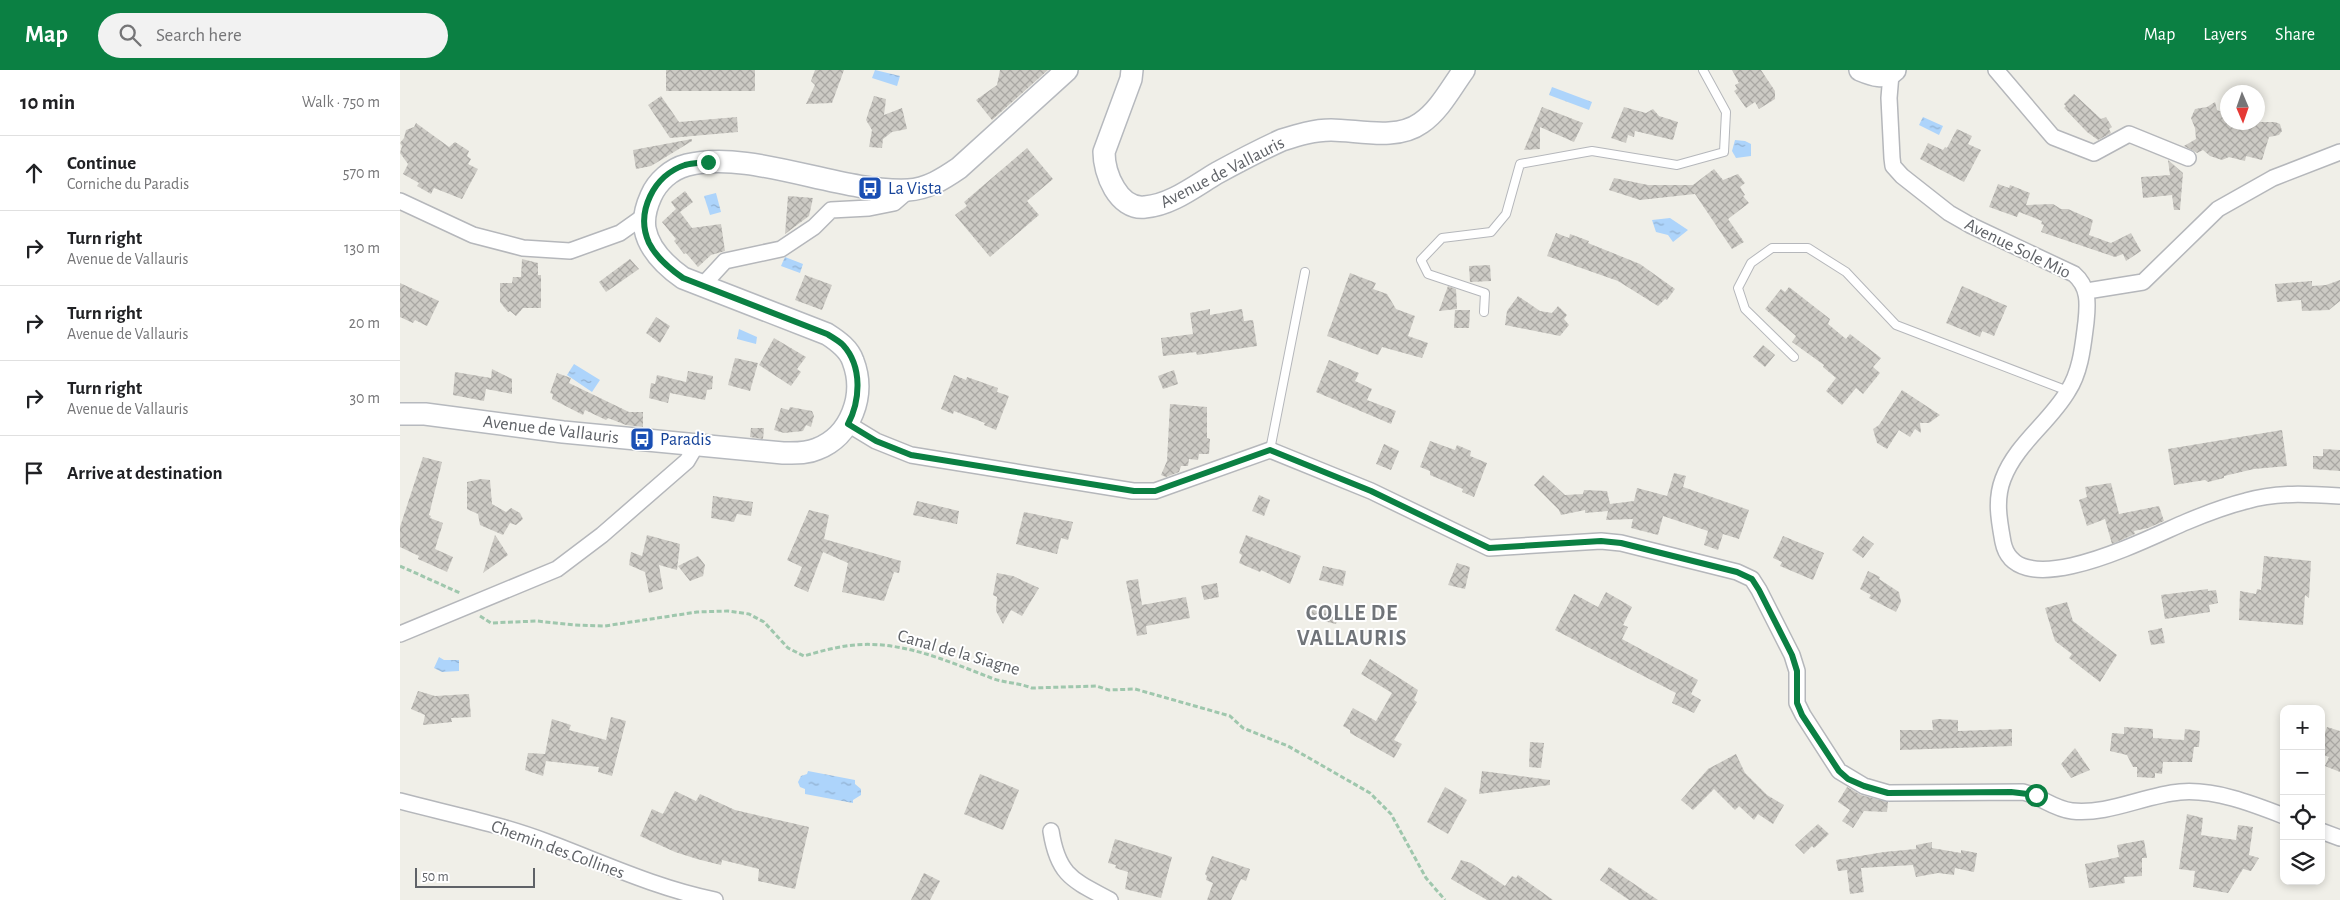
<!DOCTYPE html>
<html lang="en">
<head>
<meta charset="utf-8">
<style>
  :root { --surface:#fff; --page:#f2f2f2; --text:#202124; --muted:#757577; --line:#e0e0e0; --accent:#0b8043 }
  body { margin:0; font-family:"Alegreya Sans",sans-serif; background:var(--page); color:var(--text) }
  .controls { position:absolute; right:15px; bottom:15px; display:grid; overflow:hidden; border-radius:10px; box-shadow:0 2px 8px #0003 }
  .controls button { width:45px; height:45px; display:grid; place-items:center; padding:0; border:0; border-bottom:1px solid var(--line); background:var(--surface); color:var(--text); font:25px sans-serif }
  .compass { position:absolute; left:1820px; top:15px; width:45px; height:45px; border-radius:50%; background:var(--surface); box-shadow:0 2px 8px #0003; rotate:178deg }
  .scale { position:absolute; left:15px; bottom:12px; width:120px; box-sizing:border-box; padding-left:5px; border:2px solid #5f6267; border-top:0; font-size:14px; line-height:18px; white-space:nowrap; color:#5f6267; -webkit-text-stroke:4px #fff; paint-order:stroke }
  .stop { position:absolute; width:15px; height:15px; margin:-11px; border:4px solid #0b8043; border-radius:50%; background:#fff }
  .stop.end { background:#0b8043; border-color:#fff; box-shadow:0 1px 5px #0008 }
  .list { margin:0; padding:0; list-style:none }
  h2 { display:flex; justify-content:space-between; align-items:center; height:65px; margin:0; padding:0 20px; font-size:21px }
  h2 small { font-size:16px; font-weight:400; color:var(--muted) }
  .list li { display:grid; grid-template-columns:32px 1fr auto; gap:15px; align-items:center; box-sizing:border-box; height:75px; padding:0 20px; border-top:1px solid var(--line) }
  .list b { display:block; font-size:19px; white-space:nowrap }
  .list p { margin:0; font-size:16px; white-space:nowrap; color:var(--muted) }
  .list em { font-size:16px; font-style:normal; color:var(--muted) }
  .icon { flex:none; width:28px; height:28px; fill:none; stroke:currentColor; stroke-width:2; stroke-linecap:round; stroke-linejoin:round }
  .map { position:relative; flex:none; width:1940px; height:830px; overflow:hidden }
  header { display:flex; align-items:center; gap:30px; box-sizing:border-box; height:70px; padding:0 25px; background:var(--accent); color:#fff }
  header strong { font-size:24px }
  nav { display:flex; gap:28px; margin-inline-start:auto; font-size:18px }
  .search { width:350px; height:45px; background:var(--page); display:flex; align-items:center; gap:12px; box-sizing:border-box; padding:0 18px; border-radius:28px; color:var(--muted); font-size:19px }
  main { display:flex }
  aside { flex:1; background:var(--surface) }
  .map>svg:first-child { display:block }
  .water { fill:url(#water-ripples) }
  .building { fill:url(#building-cross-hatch) }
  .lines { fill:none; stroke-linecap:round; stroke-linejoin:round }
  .lane-casing { stroke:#b5b7bb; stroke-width:10 }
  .street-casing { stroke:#b5b7bb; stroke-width:18 }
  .secondary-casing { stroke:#b6b9be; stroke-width:24 }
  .path { stroke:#9fc7ad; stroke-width:3; stroke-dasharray:5 2.5; stroke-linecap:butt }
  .lane { stroke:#fff; stroke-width:8 }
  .street { stroke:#fff; stroke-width:15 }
  .secondary { stroke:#fff; stroke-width:21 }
  .route { stroke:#0b8043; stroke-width:6 }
  .labels { text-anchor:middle; stroke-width:4; stroke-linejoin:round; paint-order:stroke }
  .street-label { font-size:18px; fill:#5f6267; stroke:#fff }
  .transit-label { font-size:18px; fill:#164399; stroke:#fff; text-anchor:start }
  .district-label { font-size:22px; font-weight:bold; letter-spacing:1px; fill:#707479; stroke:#fff }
</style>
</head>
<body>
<header>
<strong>Map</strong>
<div class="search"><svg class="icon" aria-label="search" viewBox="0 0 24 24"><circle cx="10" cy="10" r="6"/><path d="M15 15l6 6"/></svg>Search here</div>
<nav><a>Map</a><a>Layers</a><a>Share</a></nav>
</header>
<main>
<aside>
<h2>10 min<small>Walk · 750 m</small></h2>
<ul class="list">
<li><svg class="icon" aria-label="ahead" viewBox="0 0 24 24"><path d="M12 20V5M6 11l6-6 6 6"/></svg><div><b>Continue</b><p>Corniche du Paradis</p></div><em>570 m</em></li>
<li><svg class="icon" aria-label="right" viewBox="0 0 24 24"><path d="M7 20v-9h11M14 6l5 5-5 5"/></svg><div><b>Turn right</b><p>Avenue de Vallauris</p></div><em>130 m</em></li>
<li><svg class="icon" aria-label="right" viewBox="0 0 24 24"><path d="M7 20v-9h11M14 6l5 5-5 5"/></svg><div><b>Turn right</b><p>Avenue de Vallauris</p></div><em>20 m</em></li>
<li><svg class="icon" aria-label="right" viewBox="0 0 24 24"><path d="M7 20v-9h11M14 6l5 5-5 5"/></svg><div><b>Turn right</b><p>Avenue de Vallauris</p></div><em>30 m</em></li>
<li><svg class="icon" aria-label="arrive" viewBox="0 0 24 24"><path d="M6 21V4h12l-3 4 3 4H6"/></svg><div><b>Arrive at destination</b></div></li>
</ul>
</aside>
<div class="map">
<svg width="1940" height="830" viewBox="0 0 1940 830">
  <defs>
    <pattern id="water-ripples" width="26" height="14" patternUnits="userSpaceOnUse" patternTransform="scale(1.25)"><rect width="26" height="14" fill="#add4fb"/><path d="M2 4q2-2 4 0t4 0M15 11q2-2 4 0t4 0" fill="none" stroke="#90afcf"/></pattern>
    <pattern id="building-cross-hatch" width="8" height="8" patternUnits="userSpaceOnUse" patternTransform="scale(1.25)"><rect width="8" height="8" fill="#cccac4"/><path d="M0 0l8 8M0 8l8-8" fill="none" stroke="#a9a7a3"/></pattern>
  </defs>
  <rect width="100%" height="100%" fill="#f0efe8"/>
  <!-- water -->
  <g class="water">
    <path d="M475 0 500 6 497 16 472 8Z"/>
    <path d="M1152 17 1192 32 1189 40 1149 25Z"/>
    <path d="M1523 47 1543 56 1539 65 1519 55Z"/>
    <path d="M1335 70 1345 71 1351 74V86L1336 88 1332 81Z"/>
    <path d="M316 123 321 142 310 145 304 126Z"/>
    <path d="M1270 148 1288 160 1273 172 1268 165 1256 162 1252 150Z"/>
    <path d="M385 187 403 194 400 203 381 196Z"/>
    <path d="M339 259 357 267 356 274 337 269Z"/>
    <path d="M174 294 200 310 192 322 167 305Z"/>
    <path d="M39 587 44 590H59V601L42 602 34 598Z"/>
    <path d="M408 701 455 710V714L461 719V725L453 730V733L405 724V719L400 717 398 712 401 706 407 704Z"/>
  </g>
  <!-- building -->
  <g class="building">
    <rect x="266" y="0" width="89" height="21"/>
    <path d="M415 0H444L432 33 406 34 415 15 411 11Z"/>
    <path d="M600 0H648L592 50 576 30 597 15Z"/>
    <path d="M1332 0H1361L1375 21V29L1359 39 1355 32 1346 38 1334 21 1337 19 1335 15 1339 13Z"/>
    <path d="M1674 24 1701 49 1706 47 1712 57 1709 59 1711 63 1698 70 1687 62 1664 38 1666 36 1664 34Z"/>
    <path d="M261 26 279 52 337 47 338 62 270 68 248 35Z"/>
    <path d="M474 26 486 29 484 45 502 38 507 59 492 62 483 69 482 78 469 77 472 60 466 50Z"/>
    <path d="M1815 32 1817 40 1828 44V52H1875L1880 54 1882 61 1879 65 1869 67 1862 90 1846 86 1845 91 1829 87 1822 90 1810 86 1803 80 1797 83 1784 76 1796 69 1795 58 1791 48 1795 39 1807 37Z"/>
    <path d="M1142 37 1183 53 1174 72 1140 57V79L1124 80Z"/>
    <path d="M1224 37 1246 43 1253 39 1259 46 1278 52 1273 70 1235 61 1234 67 1228 65 1226 73 1211 68Z"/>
    <path d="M16 53 49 77 55 72 69 81 67 86 71 89 68 94 78 99 62 129 34 118 31 124 17 116 19 113 3 104 8 94 0 83 2 76 0 73 4 68 6 60 14 57Z"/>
    <path d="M1557 59 1572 66 1568 74 1581 80 1564 112 1520 89 1528 73 1543 80 1545 77 1547 78Z"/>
    <path d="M292 69V71L251 96 236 99 233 80Z"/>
    <path d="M627 78 653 109 627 131 639 145 590 187 555 145 567 136 564 132Z"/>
    <path d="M1768 90 1783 103 1780 140H1774L1772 125 1743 128 1741 107 1770 105Z"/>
    <path d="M1314 99 1323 110 1338 104 1345 113 1340 117 1345 125 1343 126 1349 133 1328 149 1344 172 1332 179 1295 124 1240 130 1209 120 1214 108 1248 115H1293Z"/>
    <path d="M1598 114 1609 118 1610 115 1630 123 1626 135 1653 134 1661 139H1668L1693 150 1689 165 1711 173 1731 163 1741 181 1726 191 1723 184 1715 187 1641 162 1644 155 1641 154 1642 151 1619 142 1617 147 1589 137Z"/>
    <path d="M285 121 293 132 280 142 292 158 321 154 325 181 311 185 298 197 286 183 284 184 274 171 276 169 262 152 276 139 271 132Z"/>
    <path d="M388 126 413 128 409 146 385 164Z"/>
    <path d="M1156 163 1169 168 1170 164 1189 171 1188 173 1240 194 1275 219 1267 230 1265 229 1258 236 1218 211 1147 186Z"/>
    <path d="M122 189 138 193V205H141V238H123L116 246 110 241 108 242 100 232V213H112L113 207H121Z"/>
    <path d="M230 189 239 199 206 222 199 212Z"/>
    <path d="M1090 195 1091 211 1070 212 1069 196Z"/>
    <path d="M950 203 976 213 973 219 987 224 996 239 1015 246 1008 266 1028 273 1022 288 982 277 978 285 927 266Z"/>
    <path d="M405 205 432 215 422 240 395 230Z"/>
    <path d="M1940 210V231L1929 240 1902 241 1901 230 1877 232 1875 214 1912 211V216L1926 215Z"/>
    <path d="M0 213 39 231 27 256 15 250 13 253 0 247Z"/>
    <path d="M1048 216 1056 219 1057 239 1039 241Z"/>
    <path d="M1562 216 1607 236 1594 266 1582 261 1580 267 1546 253Z"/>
    <path d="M1389 217 1430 249 1428 254 1446 269 1450 264 1481 288 1473 297 1480 303 1463 324 1456 318 1442 335 1426 321 1436 308 1423 297 1424 295 1392 272 1396 266 1365 239 1381 219 1385 222Z"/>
    <path d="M1118 226 1140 241 1152 243 1158 236 1167 245 1164 249 1169 255 1160 266 1105 255 1107 241Z"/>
    <path d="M810 239V245L842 239 844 251 853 250 857 276 797 285 796 282 763 286 761 268 793 264 790 243Z"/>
    <path d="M1055 240H1070L1069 258H1054Z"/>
    <path d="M256 247 270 256 260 273 246 263Z"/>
    <path d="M374 268 406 287 397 299 401 302 391 316 359 295Z"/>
    <path d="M1363 275 1375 285 1365 297 1353 287Z"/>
    <path d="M335 288 358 293 350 321 328 315Z"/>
    <path d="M929 290 959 303 955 311 972 319 967 330 996 341 991 354 916 322Z"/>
    <path d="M92 299 112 309V324L86 319 84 331 53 325 55 302 91 308Z"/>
    <path d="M774 300 778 314 763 319 758 306Z"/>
    <path d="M288 301 313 306 312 319 307 320 305 330 270 323 268 333 249 328 251 313 255 314 257 305 286 312Z"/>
    <path d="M157 303 171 308 169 313 229 342H243V357L226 355 208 348 206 350 185 340 183 345 152 329 153 324 150 323Z"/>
    <path d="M554 305 566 310 567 307 598 318 597 322 609 326 596 360 584 355 585 353 554 341 553 344 541 339Z"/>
    <path d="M1502 320 1540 345 1529 353H1520L1521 363 1515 359 1510 367 1499 360 1487 379 1477 373 1473 359 1479 355Z"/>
    <path d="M770 334 807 337V368L810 369 809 384H799L798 390 789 389 788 396H781L779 402 766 407 761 405 767 391Z"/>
    <path d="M390 337 412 341 414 346 411 357 406 355 403 361 384 363 374 360 381 338 389 340Z"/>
    <path d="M351 358H364L363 369 350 367Z"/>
    <path d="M1882 360 1887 396 1854 399 1824 406V408L1808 412 1805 410 1774 415 1768 379Z"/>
    <path d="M1030 371 1055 380 1057 375 1071 381 1070 386 1087 393 1074 427 1062 422 1063 419 1030 405V401L1020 397Z"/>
    <path d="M984 374 999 381 991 400 976 394Z"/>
    <path d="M1923 379 1940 380V401L1913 399V386H1923Z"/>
    <path d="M23 387 42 392 29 445 31 446 30 448 43 453 35 479 53 487 47 502 18 489 19 486 0 477V457Z"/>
    <path d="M1274 403 1286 406 1283 417 1349 440 1339 469 1323 464 1318 480 1304 475 1308 461 1263 446 1258 465 1231 458 1233 449 1206 450 1208 441 1185 443V440L1161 445 1159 440 1134 415 1143 405 1165 425 1183 424 1184 420 1207 421 1210 434 1234 431 1237 418 1267 426Z"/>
    <path d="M81 409 90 410 92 434 106 442 111 438 120 443 123 449 116 455 110 453 103 465 80 455 78 444 67 439V412Z"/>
    <path d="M1711 413 1719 444 1759 436 1764 451 1748 458 1734 461 1735 464 1712 474 1705 449 1687 456 1679 430 1687 427 1685 417Z"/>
    <path d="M859 425 870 430 864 446 852 441Z"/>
    <path d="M313 426 353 432 351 446 337 444 334 452 311 448Z"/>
    <path d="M517 431 559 441 557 454 513 445Z"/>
    <path d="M409 440 429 445 424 469 501 491 499 503 494 502 484 531 442 522 448 493 423 482 408 522 394 516 402 497 387 490Z"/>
    <path d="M624 442 673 452 668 470 661 468 657 484 616 474Z"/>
    <path d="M95 465 108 485 83 503Z"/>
    <path d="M247 465 280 474 277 500 259 495 263 519 249 523 245 502 229 495 231 482 242 486Z"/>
    <path d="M846 465 901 486 890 514 861 500 860 502 839 493 842 485 839 483Z"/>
    <path d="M1383 466 1424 483 1413 510 1380 496 1382 492 1373 488Z"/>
    <path d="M1463 466 1474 474 1463 488 1452 480Z"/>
    <path d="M298 486 305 495 303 506 290 511 278 496Z"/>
    <path d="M1864 486 1911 491 1909 528 1905 525 1903 555 1839 550 1840 521 1856 524 1857 519 1861 520Z"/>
    <path d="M1057 493 1070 497 1065 519 1048 515Z"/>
    <path d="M923 496 946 501 943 516 919 510Z"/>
    <path d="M1468 501 1480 507 1479 509 1499 522 1501 532 1496 542 1469 528 1471 525 1460 519Z"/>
    <path d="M597 503 613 506 639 518 622 546 611 540 603 554 596 541 597 527 593 525Z"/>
    <path d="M738 509 742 535 786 527 790 548 746 556 747 564 737 566 726 511Z"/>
    <path d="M817 513 819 527 804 530 801 516Z"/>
    <path d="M1808 519V521L1816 520 1818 533 1809 535 1810 542 1765 549 1761 525Z"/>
    <path d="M1206 522 1232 537 1223 555 1228 557 1222 569 1298 610 1291 624 1301 630 1294 643 1272 633 1276 623 1155 560 1174 524 1198 537Z"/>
    <path d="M1667 532 1673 551 1717 585 1700 612 1669 588 1672 584 1655 571 1645 538Z"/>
    <path d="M908 535 939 542 936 554 906 547Z"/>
    <path d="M1762 558 1765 573 1751 575 1748 561Z"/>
    <path d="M970 589 1018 620 1014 630 1017 632 994 670 1002 674 994 688 950 663V660L943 656 953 638 976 651 992 623 961 604Z"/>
    <path d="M18 621 35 626 69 624 71 647 51 648 52 652 23 655 25 645 11 639Z"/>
    <path d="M211 647 226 651 212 706 198 702 199 697 146 691 143 706 125 700 128 683 145 684 152 649 171 655 169 660 206 670Z"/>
    <path d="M1538 649 1558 650V661L1612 659V676L1500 680V660H1533L1532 650Z"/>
    <path d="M1724 657 1753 659V668L1784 670 1785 659 1800 661 1799 677H1794L1792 692H1763L1762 704 1755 703V708L1737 707V697H1733L1727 685 1710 681 1712 663 1724 664Z"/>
    <path d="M1927 657 1940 661V702L1925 696 1929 687 1921 684V664L1924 666Z"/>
    <path d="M1130 672 1144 673 1141 698 1129 697Z"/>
    <path d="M1675 678 1690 700 1671 708 1661 694Z"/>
    <path d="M1336 684 1345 703 1367 725 1384 735 1373 754 1358 744 1354 750 1339 736 1335 740 1314 719 1293 740 1281 730 1308 699Z"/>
    <path d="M1082 701 1150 710V715L1079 724Z"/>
    <path d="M580 704 619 720 603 760 564 744Z"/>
    <path d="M1045 717 1067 730 1048 764 1027 752Z"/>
    <path d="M1447 717 1461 725 1488 732 1487 742 1464 741 1453 758 1442 751 1450 740 1438 732Z"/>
    <path d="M275 721 296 731 300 724 335 740 409 757 395 819 358 811 359 799 322 790 321 795 297 789 275 782 240 766 252 739 263 744Z"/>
    <path d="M1787 744 1803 748 1801 765 1836 770 1838 755 1853 757 1849 785 1859 788 1851 801 1843 799 1828 823 1793 817 1795 801 1779 799Z"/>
    <path d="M1418 754 1429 764 1414 778 1412 776 1404 784 1395 775Z"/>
    <path d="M715 769 772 787 761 828 725 819 728 802 715 798 716 795 708 793Z"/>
    <path d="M1744 770 1747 788H1742V806L1724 807 1725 813 1689 818 1685 794 1719 787 1717 775Z"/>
    <path d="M1532 772V778L1561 783V780L1577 783 1574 802 1555 798 1554 805 1538 803 1516 807 1513 795 1461 798 1464 822 1450 824 1447 800 1438 801 1436 790 1484 782 1516 779V775Z"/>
    <path d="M812 786 850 799 846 811 841 809 831 830H807L813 813 806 810 807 806 805 804Z"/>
    <path d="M1061 790 1071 793 1105 816 1112 806 1116 808 1118 805 1153 830H1087L1051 809Z"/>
    <path d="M1209 797 1258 830H1229L1200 810Z"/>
    <path d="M524 803 540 811 530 830H511Z"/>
  </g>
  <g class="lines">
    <!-- lane casing -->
    <g class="lane-casing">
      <g id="lane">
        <path d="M1084 242 1085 223 1028 204 1021 190 1042 168 1091 162 1106 144 1120 94 1192 81 1277 95 1324 82 1326 42 1303 0"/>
        <path d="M1394 287 1345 239 1338 218 1351 193 1372 178H1408L1446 202 1496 255 1668 321"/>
        <path d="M870 380 905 202"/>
      </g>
    </g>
    <!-- street casing -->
    <g class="street-casing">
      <g id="street">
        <path d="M1596 0 1653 67 1694 83 1729 64 1788 88"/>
        <path d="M1491 4 1489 28 1492 88 1493 96 1502 106 1549 143 1570 155 1674 204C1689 217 1688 233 1686 252 1683 275 1681 301 1668 321 1650 352 1616 374 1603 409 1595 430 1599 450 1603 472 1616 538 1752 466 1786 452 1805 444 1826 436 1846 431 1877 422 1908 424 1940 426"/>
        <path d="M0 131 73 165 123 178 170 181 220 163 244 146"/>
        <path d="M302 216 325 191 381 179 414 157 431 140 469 138 494 133 509 120"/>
        <path d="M1687 221 1743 212 1818 139 1873 108 1940 82"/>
        <path d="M448 354 476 371 511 385 733 421H755L870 380 971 421 1089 478 1201 471 1221 473 1337 502 1352 509 1359 520 1392 585 1397 601V633L1403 645 1439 701 1464 716 1488 723 1623 722C1640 726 1654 739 1672 741 1708 745 1745 725 1780 722 1815 719 1853 734 1884 746"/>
        <path d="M0 564 157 499 202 465 287 391 297 374"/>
        <path d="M0 731C49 744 100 754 147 772 203 793 256 818 315 830"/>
        <path d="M651 761C658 806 673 810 710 830"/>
        <path d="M1921 761 1940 768"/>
      </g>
    </g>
    <!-- secondary casing -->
    <g class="secondary-casing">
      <g id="secondary">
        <path d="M732 0 731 9 704 82C704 103 718 140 745 137 771 135 795 116 817 103 839 91 860 80 882 70 898 65 914 60 931 60 958 60 996 71 1021 53 1039 41 1051 18 1064 0"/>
        <path d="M1460 0C1472 5 1485 10 1495 0"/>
        <path d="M0 344H25L163 362 383 383C395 383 406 384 417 379 451 366 466 325 453 291 449 279 438 271 427 264L283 208C266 196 249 180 245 159 243 147 246 137 251 126 257 112 271 99 287 95 352 79 438 123 508 120 527 119 543 109 559 98L667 0"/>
      </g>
    </g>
    <!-- path -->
    <g class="path">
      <path d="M0 496 60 523"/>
      <path d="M80 546 91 553 137 551 174 555 205 556 297 542 328 541 349 544 364 552 388 578 404 586C418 582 432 578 446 576 498 568 547 591 594 609 607 613 619 613 632 618L696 616 709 620 735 619 830 646 843 658 888 676 970 723 991 744 1026 808 1045 830"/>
    </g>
    <!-- lane -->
    <use href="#lane" class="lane"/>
    <!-- street -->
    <use href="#street" class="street"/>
    <!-- secondary -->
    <use href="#secondary" class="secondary"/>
  </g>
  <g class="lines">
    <!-- route -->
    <path class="route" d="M308 92C301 93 292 93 285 95 254 105 235 142 249 173 256 187 270 199 283 208L427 264C432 267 439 271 443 275 463 297 460 331 448 354L476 371 511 385 734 421H755L870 380 971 421 1089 478 1201 471 1221 473 1337 502 1352 509 1359 520 1392 585 1397 601V633L1402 645 1439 701 1448 709 1464 716 1488 723 1611 722 1636 725"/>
  </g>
  <!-- icons -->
  <defs>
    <g id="bus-square" transform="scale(1.25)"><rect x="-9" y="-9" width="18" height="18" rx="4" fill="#1a4fb4" stroke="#fff"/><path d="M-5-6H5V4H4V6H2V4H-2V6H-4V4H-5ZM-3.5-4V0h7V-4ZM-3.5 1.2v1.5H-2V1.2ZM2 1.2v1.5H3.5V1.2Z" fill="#fff"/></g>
  </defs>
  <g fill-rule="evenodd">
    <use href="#bus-square" x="470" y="118"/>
    <use href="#bus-square" x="242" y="369"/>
  </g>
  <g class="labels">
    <!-- street labels -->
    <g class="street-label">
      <text transform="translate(822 102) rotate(-27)" y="6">Avenue de Vallauris</text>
      <text transform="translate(1618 178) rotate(26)" y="6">Avenue Sole Mio</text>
      <text transform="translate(151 359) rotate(7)" y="6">Avenue de Vallauris</text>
      <text transform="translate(559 582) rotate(16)" y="6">Canal de la Siagne</text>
      <text transform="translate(158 779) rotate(20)" y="6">Chemin des Collines</text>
    </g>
    <!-- transit labels -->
    <g class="transit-label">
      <text x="488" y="124">La Vista</text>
      <text x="260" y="375">Paradis</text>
    </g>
    <!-- district labels -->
    <g class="district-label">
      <text x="952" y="550">COLLE DE<tspan x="952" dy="25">VALLAURIS</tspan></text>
    </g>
  </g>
</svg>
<div class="controls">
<button>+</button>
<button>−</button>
<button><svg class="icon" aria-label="locate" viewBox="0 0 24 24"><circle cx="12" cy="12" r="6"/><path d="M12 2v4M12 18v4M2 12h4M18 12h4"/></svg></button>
<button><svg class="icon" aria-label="layers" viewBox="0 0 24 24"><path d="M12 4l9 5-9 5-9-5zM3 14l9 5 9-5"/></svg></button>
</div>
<svg class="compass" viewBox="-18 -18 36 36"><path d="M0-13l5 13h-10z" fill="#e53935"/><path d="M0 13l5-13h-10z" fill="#757577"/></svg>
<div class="scale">50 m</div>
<div class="stop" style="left:1636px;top:725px"></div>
<div class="stop end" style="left:308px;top:92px"></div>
</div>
</main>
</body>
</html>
